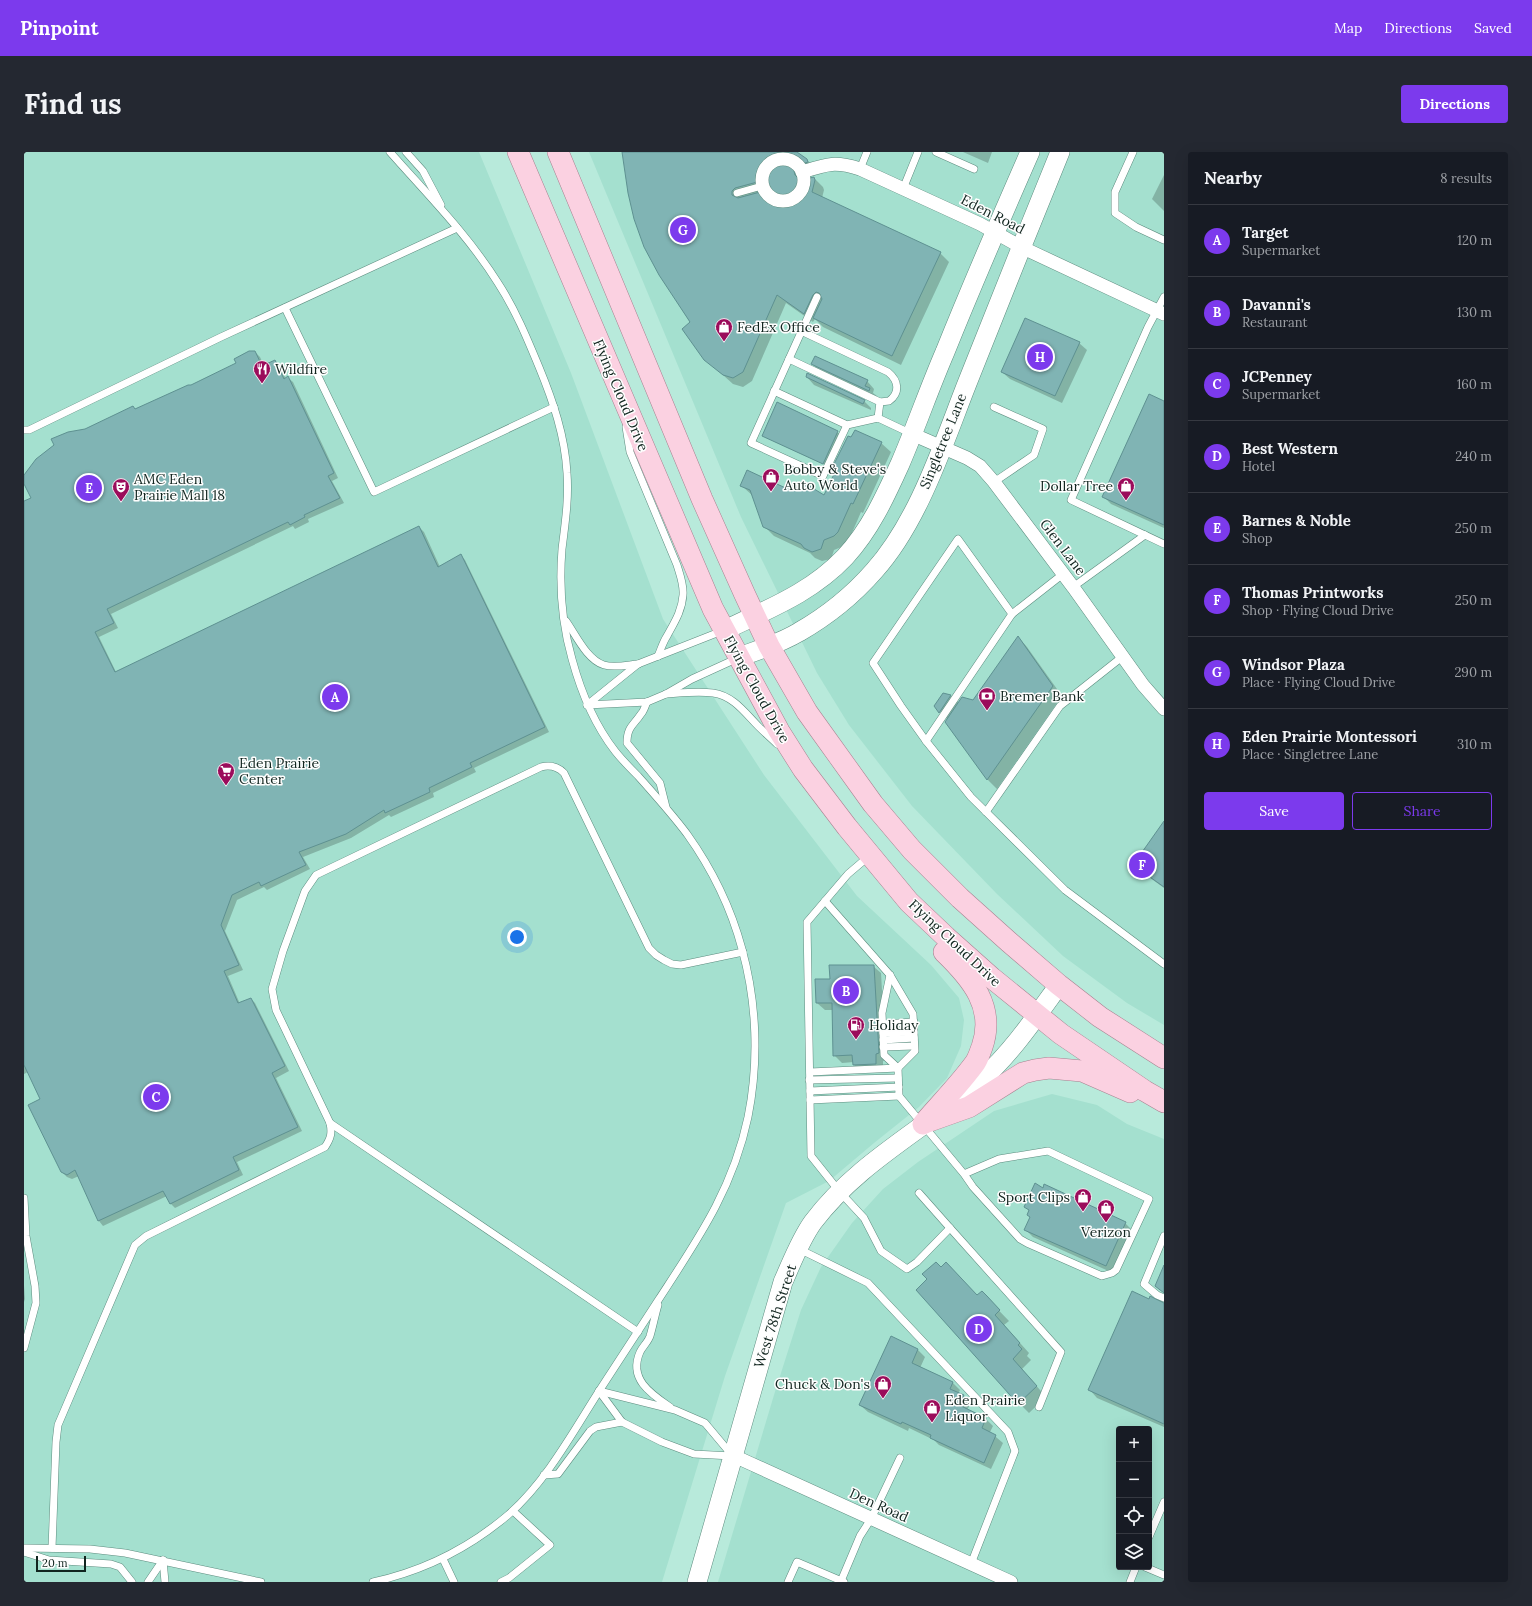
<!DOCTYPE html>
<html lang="en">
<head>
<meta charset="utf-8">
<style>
  :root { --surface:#171b24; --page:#242831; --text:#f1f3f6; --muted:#9ea1a6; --line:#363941; --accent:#7c3aed }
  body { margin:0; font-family:Lora,serif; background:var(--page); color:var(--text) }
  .controls { position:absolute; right:12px; bottom:12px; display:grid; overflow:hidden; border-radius:4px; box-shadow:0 4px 16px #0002 }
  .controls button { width:36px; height:36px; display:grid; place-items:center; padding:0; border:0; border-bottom:1px solid var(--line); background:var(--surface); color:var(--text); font:20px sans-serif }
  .scale { position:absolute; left:12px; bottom:10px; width:50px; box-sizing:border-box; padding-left:4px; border:2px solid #11251f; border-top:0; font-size:11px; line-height:14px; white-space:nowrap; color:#11251f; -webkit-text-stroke:3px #fefefe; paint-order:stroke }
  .you { position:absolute; left:493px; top:785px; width:14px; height:14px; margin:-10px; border:3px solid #fff; border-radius:50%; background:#1a73e8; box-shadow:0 0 0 6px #1a73e833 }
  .badge { display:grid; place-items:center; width:26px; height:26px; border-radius:50%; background:var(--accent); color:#fff; font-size:13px; font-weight:700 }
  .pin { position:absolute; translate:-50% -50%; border:2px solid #fff; box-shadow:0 1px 4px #0006 }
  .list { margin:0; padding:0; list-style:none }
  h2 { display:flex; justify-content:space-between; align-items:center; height:52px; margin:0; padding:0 16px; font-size:17px }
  h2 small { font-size:13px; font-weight:400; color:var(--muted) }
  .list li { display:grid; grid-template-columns:26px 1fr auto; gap:12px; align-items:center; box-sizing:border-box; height:72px; padding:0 16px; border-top:1px solid var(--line) }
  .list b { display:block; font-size:15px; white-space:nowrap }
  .list p { margin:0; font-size:13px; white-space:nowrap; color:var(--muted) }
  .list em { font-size:13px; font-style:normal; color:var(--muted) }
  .actions { display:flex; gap:8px; padding:12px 16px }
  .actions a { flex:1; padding:9px 0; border:1px solid var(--accent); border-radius:4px; text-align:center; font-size:14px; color:var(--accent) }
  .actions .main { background:var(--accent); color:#fff }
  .icon { flex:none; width:22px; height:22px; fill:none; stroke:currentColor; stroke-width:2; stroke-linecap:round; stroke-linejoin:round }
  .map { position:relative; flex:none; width:1140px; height:1430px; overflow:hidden; border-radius:4px }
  header { display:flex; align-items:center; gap:24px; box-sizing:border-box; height:56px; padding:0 20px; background:var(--accent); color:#fff }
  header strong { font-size:19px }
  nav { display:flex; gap:22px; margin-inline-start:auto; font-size:14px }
  .intro { display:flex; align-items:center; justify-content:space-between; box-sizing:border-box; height:96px; padding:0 24px }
  h1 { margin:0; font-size:28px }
  .button { padding:10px 18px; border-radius:4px; background:var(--accent); color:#fff; font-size:14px; font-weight:700 }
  main { display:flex; gap:24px; padding:0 24px }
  aside { flex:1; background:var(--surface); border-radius:4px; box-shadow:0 4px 16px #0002 }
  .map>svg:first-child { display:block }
  .built { fill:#a4e0cf; fill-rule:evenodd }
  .shadow { fill:#0003 }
  .building { fill:#80b4b4; stroke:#5e9191; fill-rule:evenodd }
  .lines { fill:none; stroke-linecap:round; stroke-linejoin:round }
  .lane-casing { stroke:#5d8c7f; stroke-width:8 }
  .street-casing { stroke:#5d8c7f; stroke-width:14 }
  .secondary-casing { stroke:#5d8c7f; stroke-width:20 }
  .primary-casing { stroke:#a88190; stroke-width:22 }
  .lane { stroke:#fff; stroke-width:7 }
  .street { stroke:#fff; stroke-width:13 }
  .secondary { stroke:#fff; stroke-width:19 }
  .primary { stroke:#fbd1e1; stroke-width:21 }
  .labels { text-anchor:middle; stroke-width:3; stroke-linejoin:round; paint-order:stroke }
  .street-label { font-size:14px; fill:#11251f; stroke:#fefefe }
  .poi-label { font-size:14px; fill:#11251f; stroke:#fefefe; text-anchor:start }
</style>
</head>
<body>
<header>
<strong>Pinpoint</strong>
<nav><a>Map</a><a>Directions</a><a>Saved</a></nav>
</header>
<div class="intro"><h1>Find us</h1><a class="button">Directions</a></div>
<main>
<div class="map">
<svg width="1140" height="1430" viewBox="0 0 1140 1430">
  <rect width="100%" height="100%" fill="#b8eadb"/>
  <!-- built -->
  <g class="built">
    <path d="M0 0H455L547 221 639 467 740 623 833 744 907 813 935 846 940 868 937 894 923 926 895 955 850 991 805 1029 762 1051 701 1224 638 1430H0Z"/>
    <path d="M565 0H1140V873L1103 851 1039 804 973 742 888 654 825 573 793 521 717 365Z"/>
    <path d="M1028 942 1073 953 1103 972 1140 987V1430H694L750 1243 777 1158 797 1115 828 1071 859 1037 894 1010 970 959ZM1095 1277H1125V1415H1095Z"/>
  </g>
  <!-- shadow -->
  <g class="shadow">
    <path d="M599 0H771L783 8 792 17 781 24 780 28 790 26 799 35 800 38 798 46 916 101 925 110 877 213 799 175 791 167 789 170 762 151 728 229 719 235 709 232 681 207Z"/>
    <path d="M939 0H968L964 11Z"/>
    <path d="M1140 23V59L1128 47Z"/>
    <path d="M1055 191 1063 198 1038 251 986 227 978 220Z"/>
    <path d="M231 200 236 205 240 214 251 209 255 214 262 227 264 226 269 230 314 326 308 329 320 351 284 367 285 370 271 377 269 374 87 462 94 476 75 485 92 520 395 375 400 380 416 415 437 404 441 408 525 580 450 616 452 620 409 641 410 645 367 665 365 663 327 686 279 705 286 717 243 738 240 735 213 748 201 779 219 818 204 824 216 852 227 847 231 851 265 919 252 926 278 979 213 1010 219 1023 151 1056 147 1052 143 1044 79 1074 75 1069 55 1024 48 1027 43 1025 38 1020 18 948 4 920 0 922V351L8 347 61 278 167 234 213 212Z"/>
    <path d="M788 212 843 229 850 237 849 241 853 244 852 246 796 219Z"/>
    <path d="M783 225 840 249 847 256V258L790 233Z"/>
    <path d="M1140 250V376L1087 352 1080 345Z"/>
    <path d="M753 252 816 282 801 313 739 284Z"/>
    <path d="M857 291 867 300 839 361 837 360 824 390 820 394 810 398 807 407 798 409 791 406 786 401 750 384 740 374 729 344 718 334 801 344 813 319 809 316Z"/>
    <path d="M994 485 1003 495 1038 544 973 637 964 628 922 570 924 568 911 554 919 542 927 544 935 551 950 549Z"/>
    <path d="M1140 671V736L1118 720 1110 713Z"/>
    <path d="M849 814 857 821 862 908 859 909V919L837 920 830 913V910L818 911 810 903 809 858H801L793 851 792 828H807Z"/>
    <path d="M1001 1055 1101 1071 1108 1078 1089 1121 1009 1085 1002 1078 1007 1066 1006 1059Z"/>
    <path d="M0 1133 1 1147 0 1150Z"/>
    <path d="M958 1141 985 1169 980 1173 1005 1201 1003 1204 1007 1208 998 1217 1022 1245 1005 1261 995 1251 954 1144Z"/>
    <path d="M1126 1148 1140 1151V1275L1073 1246 1066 1238Z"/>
    <path d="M868 1186 894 1198 901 1205 896 1216 929 1231 936 1238 934 1242 939 1244 947 1251 943 1258 962 1267 969 1274 966 1280 979 1291 967 1317 915 1293 910 1288 885 1276 884 1279 844 1260 836 1253Z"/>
  </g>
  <!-- building -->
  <g class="building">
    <path d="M598 0H773L783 7 784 10 772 14 770 19 771 23 777 28 790 25 791 28 788 40 917 100 868 204 789 166 798 147 795 141 792 140 789 143 780 162 753 143 719 220 709 226 699 223 680 208 658 177 666 170 635 123 620 95 610 67 604 41ZM737 29 743 32V36L740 39 714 46 708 43V39L711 36Z"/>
    <path d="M1001 166 1056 190 1031 244 977 220Z"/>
    <path d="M225 199H231L238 214 251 208 260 227 264 224 310 321 304 324 316 346 280 363 281 365 266 373 264 370 83 457 90 471 71 480 91 520 395 374 414 415 437 402 521 575 446 611 448 615 405 636 406 640 361 661 360 658 322 682 275 700 282 713 237 734 235 730 208 743 197 773 215 813 200 819 214 851 227 846 261 914 248 921 274 975 209 1005 215 1018 146 1052 139 1039 74 1069 51 1018 43 1023 37 1020 4 953 16 947 0 913V349L7 346 0 332V323L12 307 30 293 27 287 44 280 61 277 109 254 111 257 164 233H167L212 211 210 207Z"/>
    <path d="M791 204 844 228 841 234 846 236 845 239 787 212Z"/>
    <path d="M783 221 841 248 839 252 782 225Z"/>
    <path d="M1125 242 1140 249V373L1078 345Z"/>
    <path d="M753 250 814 279 799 312 738 284Z"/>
    <path d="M831 278 858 290 829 352 827 351 814 380 810 384 800 388 797 397 788 400 780 396 777 392 739 375 726 338 716 334 723 318 768 339 778 332H782L800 343 812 318 808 316 824 284 827 285Z"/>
    <path d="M994 484 1029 534 963 628 921 570 938 545 949 548Z"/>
    <path d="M919 541 927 543 915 561 910 554Z"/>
    <path d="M1140 669V735L1109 713Z"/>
    <path d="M805 813H850L855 901 852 902V912L829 913 828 903 809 904 808 851H792L791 827H806Z"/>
    <path d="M1011 1031 1019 1036 1020 1032 1102 1070 1082 1114 1000 1078 1006 1065 1003 1063 1005 1058 1000 1055Z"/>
    <path d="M912 1110 917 1115 922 1110 953 1143 958 1139 963 1144 976 1158 971 1163 996 1191 994 1193 998 1197 989 1207 1013 1234 994 1252 892 1138 903 1127 898 1122Z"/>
    <path d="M1140 1113V1141L1131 1134Z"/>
    <path d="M1108 1139 1125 1147 1126 1144 1140 1151V1272L1064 1238Z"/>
    <path d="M867 1184 894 1197 888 1211 929 1230 926 1237 940 1243 935 1253 962 1266 958 1276 972 1283 960 1311 906 1286 907 1283 878 1270 877 1272 835 1253Z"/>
  </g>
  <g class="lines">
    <!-- lane casing -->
    <g class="lane-casing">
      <g id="lane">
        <path d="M382 0 399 19 417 53"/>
        <path d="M912 0 950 17"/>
        <path d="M1109 0 1091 40V61L1112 75 1140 88"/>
        <path d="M836 17 843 0"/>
        <path d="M879 37 894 0"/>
        <path d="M713 41 738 34"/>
        <path d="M793 145 727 291 799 324 823 273"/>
        <path d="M1140 145 1124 175 1047 348 1140 392"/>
        <path d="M261 156 350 340 530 255"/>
        <path d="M765 207 856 250 865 249C876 241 875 229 864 220L777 179"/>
        <path d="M750 239 823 273 854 266 888 282"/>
        <path d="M854 266 856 250"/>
        <path d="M602 275 606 300 653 413C656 423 660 433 659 443 658 459 650 471 643 484 639 490 637 497 634 504"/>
        <path d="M0 278H5L197 185 433 76"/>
        <path d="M970 330 1010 303 1019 277 970 255"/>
        <path d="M1039 422 988 462 934 387 849 511 877 554 902 589 947 645 1041 738 1140 812"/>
        <path d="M1049 435 1121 383"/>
        <path d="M542 469C552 483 563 508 580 513 590 516 603 513 614 512"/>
        <path d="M642 542C658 541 673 539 689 541 710 544 721 561 735 575 741 581 747 586 753 592"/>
        <path d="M623 550C621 554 620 559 617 562 609 574 603 575 603 591L636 631 642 655"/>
        <path d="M563 553 623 550 642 542 668 527 714 506"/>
        <path d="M563 553 614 512 698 479"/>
        <path d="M902 589 988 462"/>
        <path d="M962 660 1036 554 1098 505"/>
        <path d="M844 705 824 722 783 770 787 1004 815 1039 840 1066 857 1099 883 1117 893 1110 926 1076 1037 1200 1015 1255"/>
        <path d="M801 749 866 823 889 862 891 899 874 916 875 944 940 1022 975 1007 1024 999 1125 1047 1092 1118 1088 1121 1078 1124 1003 1091 996 1087 949 1035 940 1022"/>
        <path d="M866 823 858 861 860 903 874 916"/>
        <path d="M858 872 890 870"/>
        <path d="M859 881 890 880"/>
        <path d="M859 888 890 886"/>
        <path d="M859 895 890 894"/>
        <path d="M786 920 874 916"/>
        <path d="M785 928 874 926"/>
        <path d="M786 939 875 935"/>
        <path d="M786 948 875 944"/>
        <path d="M306 971 614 1180"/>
        <path d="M895 1041 926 1076"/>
        <path d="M0 1046 2 1084 11 1134 12 1151 0 1196"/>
        <path d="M1140 1084 1120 1132 1133 1143 1140 1146"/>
        <path d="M775 1097 844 1131 984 1280 991 1299 947 1412"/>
        <path d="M634 1153C631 1163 629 1174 626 1184 624 1190 619 1194 616 1200 604 1227 627 1242 646 1255"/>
        <path d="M575 1239 598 1270 638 1290 670 1302 708 1304"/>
        <path d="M575 1239 651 1258 681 1271 707 1302"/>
        <path d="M520 1323 534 1322 566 1279 572 1275 598 1270"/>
        <path d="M1125 1385 1140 1350"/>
        <path d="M0 1396 66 1397 101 1401 237 1430"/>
        <path d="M28 1396 32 1290 34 1273 111 1093 122 1084 301 995C307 986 308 981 306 971L252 858 248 837 259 799 281 739 292 723 517 615C525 613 533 614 540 621L625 796 632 803 640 808 648 812 657 813 719 800"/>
        <path d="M0 1400 25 1408 87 1412 96 1415 108 1430"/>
        <path d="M419 1407 430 1430"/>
        <path d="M139 1408 141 1430"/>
        <path d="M1121 1415 1140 1423"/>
        <path d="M817 1429 836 1384 847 1367 876 1306"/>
        <path d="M124 1430 139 1408"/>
        <path d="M349 1430C399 1419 445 1396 484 1363 524 1328 551 1276 579 1233 598 1204 616 1176 635 1147 674 1087 709 1037 724 965 735 910 733 851 718 797 707 756 688 717 663 682 648 662 631 643 614 624 606 616 598 608 591 599 570 572 557 540 548 507 538 472 535 434 538 397 541 372 545 347 543 321 541 284 529 249 515 215 503 186 491 157 474 131 444 83 403 42 366 0"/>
        <path d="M477 1430 485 1426 526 1393 489 1359"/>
        <path d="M764 1430 773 1410 820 1430"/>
        <path d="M1106 1430 1112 1415"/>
      </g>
    </g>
    <!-- street casing -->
    <g class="street-casing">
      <g id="street">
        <circle cx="759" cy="28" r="21"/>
        <path d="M778 20C803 12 811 9 836 17L956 72 997 95 1140 162"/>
        <path d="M888 282 943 306 956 314 970 330 1049 435 1119 533 1140 557"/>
        <path d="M710 1304 987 1430"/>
      </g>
    </g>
    <!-- secondary casing -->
    <g class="secondary-casing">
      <g id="secondary">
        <path d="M701 478C744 457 787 441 821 405 846 378 861 345 876 312 892 275 905 237 921 200 948 133 977 66 1006 0"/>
        <path d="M715 505C735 498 757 491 775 480 803 464 829 443 850 419 895 369 919 292 944 229 974 153 1005 76 1036 0"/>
        <path d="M673 1430 759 1130C768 1110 776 1088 789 1070 835 1009 902 977 958 927 988 900 1011 866 1035 833"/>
      </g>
    </g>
    <!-- primary casing -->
    <g class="primary-casing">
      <g id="primary">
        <path d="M494 0 689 457 755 579 779 617 823 675 885 750 922 785 968 826 1037 882 1121 939 1140 950"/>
        <path d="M534 0 678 347 721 443 745 494 783 560 849 652 888 698 936 746 985 790 1035 833 1076 865 1140 906"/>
        <path d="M900 971 945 955 999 921 1011 918 1025 916 1058 919 1106 940"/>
        <path d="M899 972C916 952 935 933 951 911 954 907 956 900 958 895 972 855 947 826 920 800"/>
      </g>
    </g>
    <!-- lane -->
    <use href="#lane" class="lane"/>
    <!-- street -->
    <use href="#street" class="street"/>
    <!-- secondary -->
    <use href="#secondary" class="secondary"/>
    <!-- primary -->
    <use href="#primary" class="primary"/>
  </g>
  <!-- icons -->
  <defs>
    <g id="shop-pin" transform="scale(0.9)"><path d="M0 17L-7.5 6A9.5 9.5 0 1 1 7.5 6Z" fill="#9b0c5b" stroke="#fefefe"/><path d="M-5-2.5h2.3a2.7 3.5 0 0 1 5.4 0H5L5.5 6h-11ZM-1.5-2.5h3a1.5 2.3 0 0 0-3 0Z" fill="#fff"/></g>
    <g id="restaurant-pin" transform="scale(0.9)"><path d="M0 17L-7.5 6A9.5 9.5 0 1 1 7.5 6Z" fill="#9b0c5b" stroke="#fefefe"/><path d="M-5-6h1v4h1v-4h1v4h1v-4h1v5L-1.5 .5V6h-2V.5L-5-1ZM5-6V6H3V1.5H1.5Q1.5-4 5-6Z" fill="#fff"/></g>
    <g id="theatre-pin" transform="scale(0.9)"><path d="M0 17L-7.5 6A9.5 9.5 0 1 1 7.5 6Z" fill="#9b0c5b" stroke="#fefefe"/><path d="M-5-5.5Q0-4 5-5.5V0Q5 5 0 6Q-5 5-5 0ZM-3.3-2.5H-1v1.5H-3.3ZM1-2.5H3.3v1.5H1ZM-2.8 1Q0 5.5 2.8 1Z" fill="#fff"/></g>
    <g id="bank-pin" transform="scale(0.9)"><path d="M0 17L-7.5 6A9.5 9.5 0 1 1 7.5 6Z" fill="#9b0c5b" stroke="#fefefe"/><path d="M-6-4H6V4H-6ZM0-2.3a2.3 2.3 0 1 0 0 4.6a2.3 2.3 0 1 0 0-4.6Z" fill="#fff"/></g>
    <g id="supermarket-pin" transform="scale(0.9)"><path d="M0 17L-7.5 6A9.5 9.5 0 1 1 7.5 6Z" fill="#9b0c5b" stroke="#fefefe"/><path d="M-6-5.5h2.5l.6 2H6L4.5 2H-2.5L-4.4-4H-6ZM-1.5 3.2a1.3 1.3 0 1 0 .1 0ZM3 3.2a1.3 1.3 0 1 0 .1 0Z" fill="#fff"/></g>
    <g id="fuel-pin" transform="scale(0.9)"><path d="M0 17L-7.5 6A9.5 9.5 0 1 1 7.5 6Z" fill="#9b0c5b" stroke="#fefefe"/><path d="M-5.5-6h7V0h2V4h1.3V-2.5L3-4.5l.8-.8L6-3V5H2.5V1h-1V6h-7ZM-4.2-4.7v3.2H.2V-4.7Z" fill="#fff"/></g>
  </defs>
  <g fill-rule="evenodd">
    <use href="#shop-pin" x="700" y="175"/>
    <use href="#restaurant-pin" x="238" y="217"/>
    <use href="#shop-pin" x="747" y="325"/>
    <use href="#shop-pin" x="1102" y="334"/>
    <use href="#theatre-pin" x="97" y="335"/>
    <use href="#bank-pin" x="963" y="544"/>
    <use href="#supermarket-pin" x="202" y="619"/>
    <use href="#fuel-pin" x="832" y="873"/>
    <use href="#shop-pin" x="1059" y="1045"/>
    <use href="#shop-pin" x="1082" y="1056"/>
    <use href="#shop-pin" x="859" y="1232"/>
    <use href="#shop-pin" x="908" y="1256"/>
  </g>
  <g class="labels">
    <!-- street labels -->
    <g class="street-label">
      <text transform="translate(969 62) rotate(27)" y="5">Eden Road</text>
      <text transform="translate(597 243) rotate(67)" y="5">Flying Cloud Drive</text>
      <text transform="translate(919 289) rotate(-68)" y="5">Singletree Lane</text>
      <text transform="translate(1039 395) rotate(53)" y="5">Glen Lane</text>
      <text transform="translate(733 537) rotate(61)" y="5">Flying Cloud Drive</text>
      <text transform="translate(931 791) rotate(43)" y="5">Flying Cloud Drive</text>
      <text transform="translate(751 1164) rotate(-72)" y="5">West 78th Street</text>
      <text transform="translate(855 1353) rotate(24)" y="5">Den Road</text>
    </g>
    <!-- poi labels -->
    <g class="poi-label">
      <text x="713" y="180">FedEx Office</text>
      <text x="251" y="222">Wildfire</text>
      <text x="760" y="322">Bobby &amp; Steve's<tspan x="760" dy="16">Auto World</tspan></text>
      <text x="110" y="332">AMC Eden<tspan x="110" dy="16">Prairie Mall 18</tspan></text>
      <text x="1089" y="339" text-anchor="end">Dollar Tree</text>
      <text x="976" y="549">Bremer Bank</text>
      <text x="215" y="616">Eden Prairie<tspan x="215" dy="16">Center</tspan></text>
      <text x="845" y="878">Holiday</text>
      <text x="1046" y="1050" text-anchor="end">Sport Clips</text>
      <text x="1082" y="1085" text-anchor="middle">Verizon</text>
      <text x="846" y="1237" text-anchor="end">Chuck &amp; Don's</text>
      <text x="921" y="1253">Eden Prairie<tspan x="921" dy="16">Liquor</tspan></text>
    </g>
  </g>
</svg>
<div class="controls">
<button>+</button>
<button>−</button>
<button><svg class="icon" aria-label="locate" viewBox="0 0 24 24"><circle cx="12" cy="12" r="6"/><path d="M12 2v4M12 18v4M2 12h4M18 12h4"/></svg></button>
<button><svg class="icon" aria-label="layers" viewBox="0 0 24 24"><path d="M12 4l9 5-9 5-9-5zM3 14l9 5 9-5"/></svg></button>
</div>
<div class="scale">20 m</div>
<div class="you"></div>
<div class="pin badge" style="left:311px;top:545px">A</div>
<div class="pin badge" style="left:822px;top:839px">B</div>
<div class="pin badge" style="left:132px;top:945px">C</div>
<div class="pin badge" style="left:955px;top:1177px">D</div>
<div class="pin badge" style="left:65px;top:336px">E</div>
<div class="pin badge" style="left:1118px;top:713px">F</div>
<div class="pin badge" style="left:659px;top:78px">G</div>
<div class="pin badge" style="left:1016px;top:205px">H</div>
</div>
<aside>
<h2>Nearby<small>8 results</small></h2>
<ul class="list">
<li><span class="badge">A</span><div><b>Target</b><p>Supermarket</p></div><em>120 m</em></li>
<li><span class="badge">B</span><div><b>Davanni's</b><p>Restaurant</p></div><em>130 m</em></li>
<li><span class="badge">C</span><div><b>JCPenney</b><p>Supermarket</p></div><em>160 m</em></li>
<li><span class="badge">D</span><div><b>Best Western</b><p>Hotel</p></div><em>240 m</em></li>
<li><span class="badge">E</span><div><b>Barnes &amp; Noble</b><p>Shop</p></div><em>250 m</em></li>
<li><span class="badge">F</span><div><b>Thomas Printworks</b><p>Shop · Flying Cloud Drive</p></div><em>250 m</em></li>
<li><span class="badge">G</span><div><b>Windsor Plaza</b><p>Place · Flying Cloud Drive</p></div><em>290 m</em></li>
<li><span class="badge">H</span><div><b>Eden Prairie Montessori</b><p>Place · Singletree Lane</p></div><em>310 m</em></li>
</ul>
<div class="actions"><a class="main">Save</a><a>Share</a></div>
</aside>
</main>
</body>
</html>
